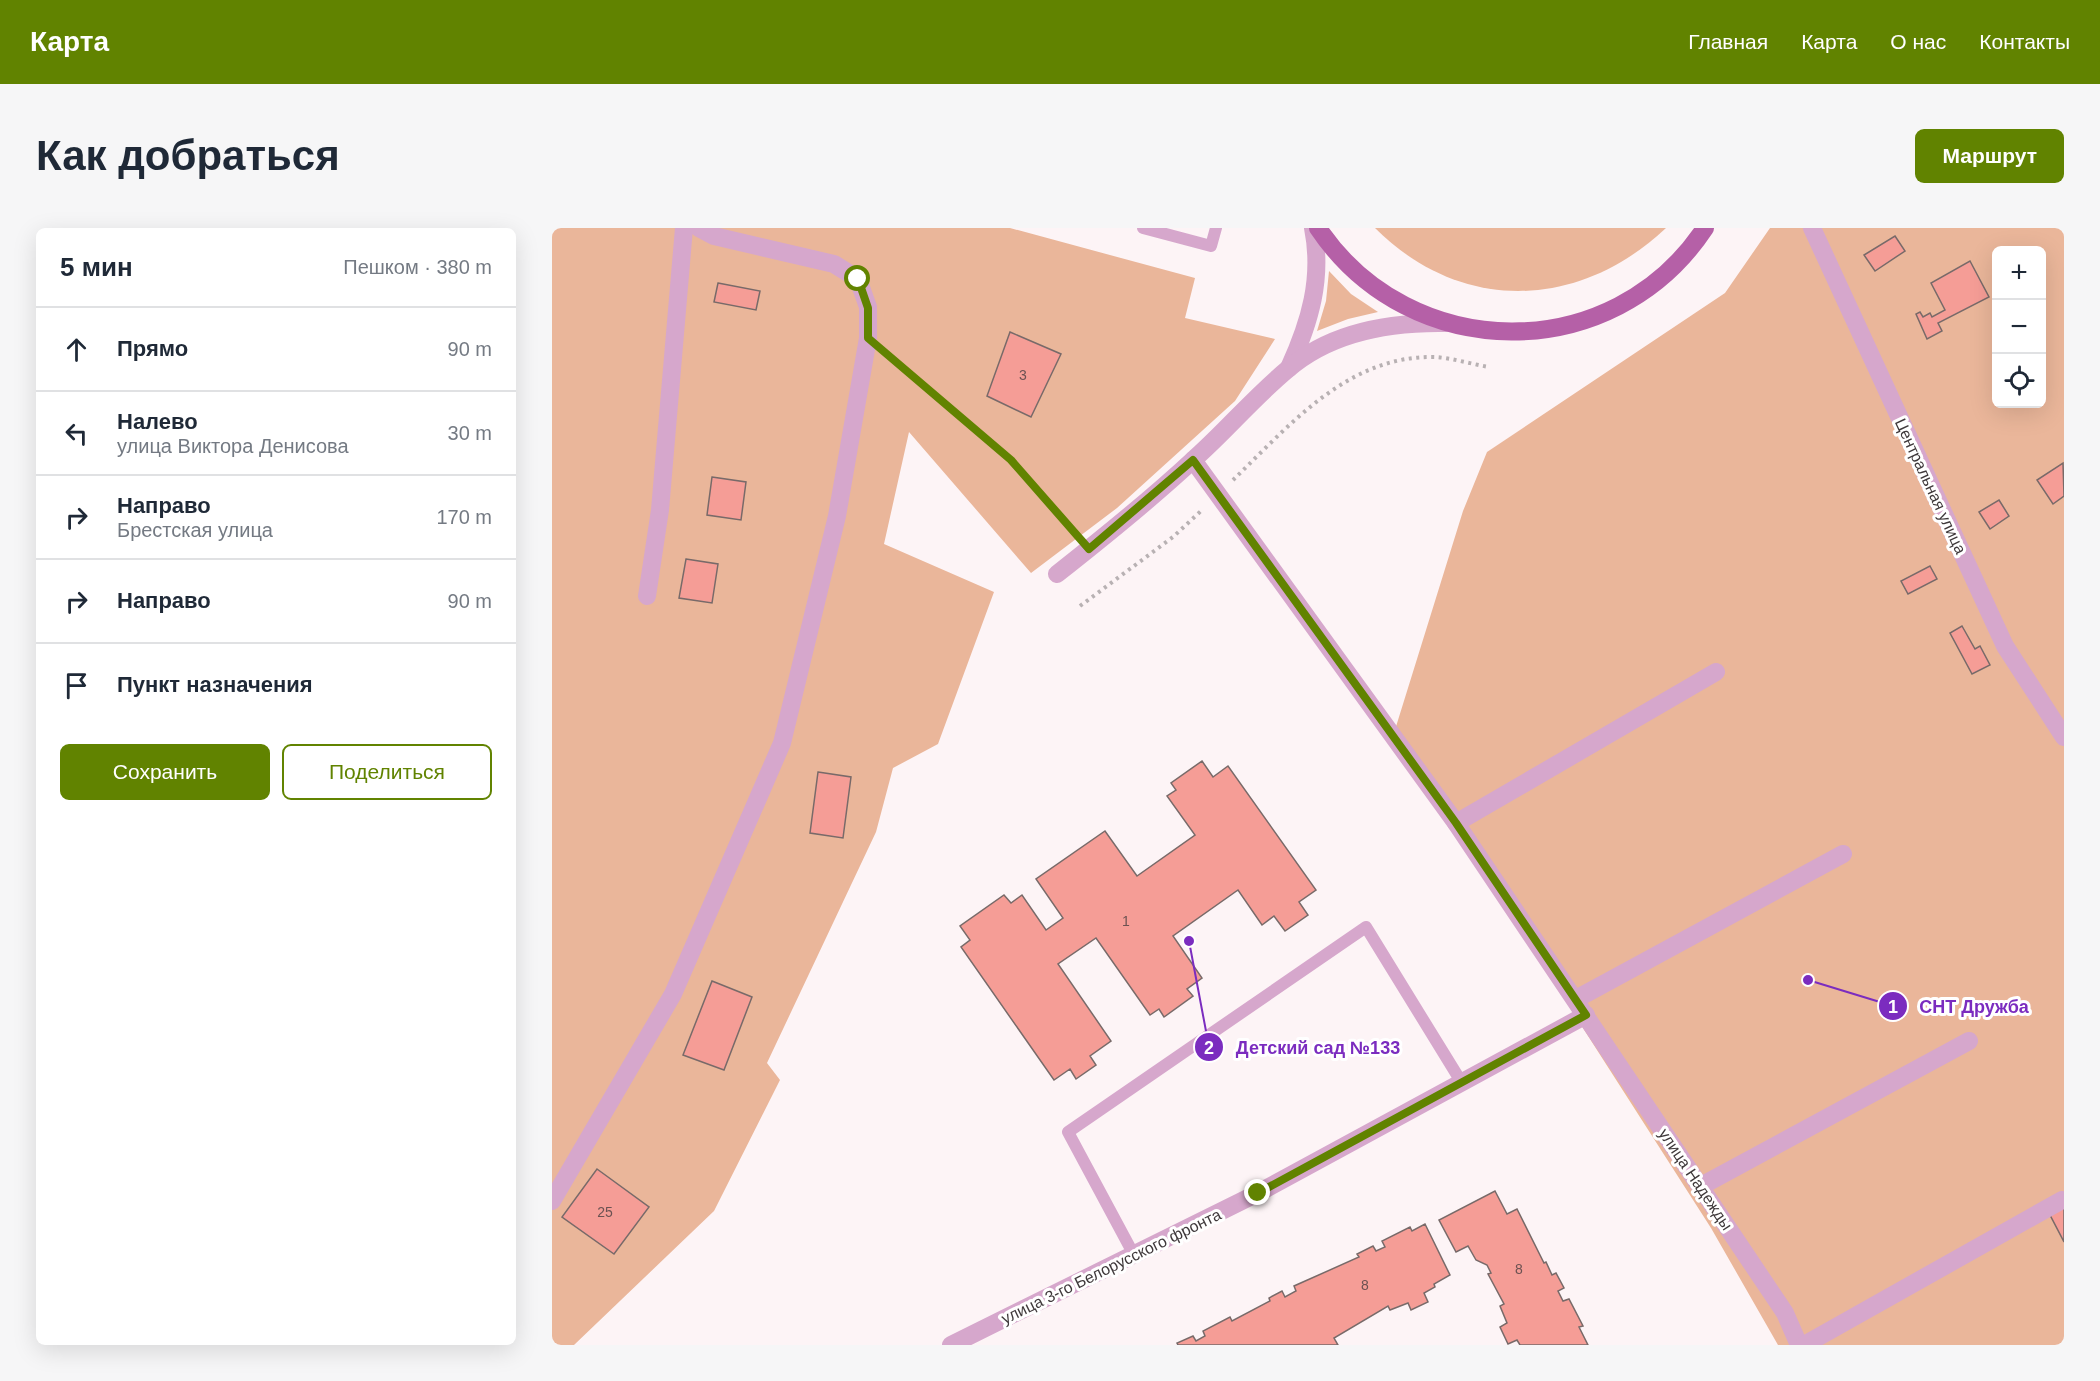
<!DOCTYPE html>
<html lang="ru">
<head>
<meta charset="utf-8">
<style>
  :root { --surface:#fff; --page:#f6f6f7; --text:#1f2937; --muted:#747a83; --line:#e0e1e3; --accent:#618300 }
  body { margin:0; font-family:Arial,sans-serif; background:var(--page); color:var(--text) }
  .controls { position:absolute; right:18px; top:18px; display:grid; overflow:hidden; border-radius:9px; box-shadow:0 6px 24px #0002 }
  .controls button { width:54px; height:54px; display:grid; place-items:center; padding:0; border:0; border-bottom:2px solid var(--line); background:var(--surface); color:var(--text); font:30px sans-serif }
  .stop { position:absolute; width:18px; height:18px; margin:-14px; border:4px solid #618300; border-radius:50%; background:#fff }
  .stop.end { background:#618300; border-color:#fff; box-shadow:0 2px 6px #0008 }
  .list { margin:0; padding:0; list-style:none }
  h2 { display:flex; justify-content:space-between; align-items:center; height:78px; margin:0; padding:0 24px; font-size:26px }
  h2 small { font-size:20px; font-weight:400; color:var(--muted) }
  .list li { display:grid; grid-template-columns:39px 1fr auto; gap:18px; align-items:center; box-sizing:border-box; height:84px; padding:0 24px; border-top:2px solid var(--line) }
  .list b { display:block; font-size:22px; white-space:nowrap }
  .list p { margin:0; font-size:20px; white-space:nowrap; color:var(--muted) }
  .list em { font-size:20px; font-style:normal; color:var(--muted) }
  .actions { display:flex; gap:12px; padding:18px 24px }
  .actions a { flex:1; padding:14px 0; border:2px solid var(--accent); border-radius:9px; text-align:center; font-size:21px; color:var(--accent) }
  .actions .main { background:var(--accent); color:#fff }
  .icon { flex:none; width:33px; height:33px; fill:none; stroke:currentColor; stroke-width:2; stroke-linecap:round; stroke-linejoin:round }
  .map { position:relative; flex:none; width:1512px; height:1117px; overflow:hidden; border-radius:9px }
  header { display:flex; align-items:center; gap:36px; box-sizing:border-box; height:84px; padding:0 30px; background:var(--accent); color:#fff }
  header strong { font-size:28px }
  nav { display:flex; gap:33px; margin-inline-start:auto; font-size:21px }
  .intro { display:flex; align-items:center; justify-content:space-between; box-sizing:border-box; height:144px; padding:0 36px }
  h1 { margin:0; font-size:42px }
  .button { padding:15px 27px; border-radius:9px; background:var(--accent); color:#fff; font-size:21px; font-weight:700 }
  main { display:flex; gap:36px; padding:0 36px }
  aside { flex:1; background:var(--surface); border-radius:9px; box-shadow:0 6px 24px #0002 }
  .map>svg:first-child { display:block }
  .green { fill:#eab69a; fill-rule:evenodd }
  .building { fill:#f59d96; stroke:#786a69; stroke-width:1.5 }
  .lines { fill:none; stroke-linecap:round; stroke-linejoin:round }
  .path { stroke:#b8b1b3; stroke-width:4; stroke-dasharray:3 4.5; stroke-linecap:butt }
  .lane { stroke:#d6a7cc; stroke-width:12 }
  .street { stroke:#d6a7cc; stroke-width:18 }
  .primary { stroke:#b560a7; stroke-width:18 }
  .route { stroke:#618300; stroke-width:8 }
  .labels { text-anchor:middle; stroke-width:6; stroke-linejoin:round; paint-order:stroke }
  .number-label { font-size:14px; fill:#6c5252 }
  .street-label { font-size:16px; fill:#3f393b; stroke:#fff }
  .leader { fill:none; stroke:#7b2cbf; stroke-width:2 }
  .callout-dot { fill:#7b2cbf; stroke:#fff; stroke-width:2 }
  .mark-label { font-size:18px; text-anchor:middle; font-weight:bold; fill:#fff }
  .callout-label { font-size:18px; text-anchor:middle; font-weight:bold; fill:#7b2cbf; stroke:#fff; stroke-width:6; stroke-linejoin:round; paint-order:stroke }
</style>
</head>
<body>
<header>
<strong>Карта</strong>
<nav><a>Главная</a><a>Карта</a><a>О нас</a><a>Контакты</a></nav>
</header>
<div class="intro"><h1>Как добраться</h1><a class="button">Маршрут</a></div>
<main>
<aside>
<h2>5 мин<small>Пешком · 380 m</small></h2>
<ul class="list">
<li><svg class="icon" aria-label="ahead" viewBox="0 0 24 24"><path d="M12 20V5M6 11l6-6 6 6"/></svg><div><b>Прямо</b></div><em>90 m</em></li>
<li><svg class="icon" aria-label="left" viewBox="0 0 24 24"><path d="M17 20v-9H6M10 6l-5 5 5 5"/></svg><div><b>Налево</b><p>улица Виктора Денисова</p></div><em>30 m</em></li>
<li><svg class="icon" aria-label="right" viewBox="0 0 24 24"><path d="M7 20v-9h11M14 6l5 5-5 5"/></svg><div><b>Направо</b><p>Брестская улица</p></div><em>170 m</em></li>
<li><svg class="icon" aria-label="right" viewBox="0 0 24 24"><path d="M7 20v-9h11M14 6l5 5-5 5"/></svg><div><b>Направо</b></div><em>90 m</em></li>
<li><svg class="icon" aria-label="arrive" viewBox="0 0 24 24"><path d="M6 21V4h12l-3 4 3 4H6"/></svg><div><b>Пункт назначения</b></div></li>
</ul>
<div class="actions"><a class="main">Сохранить</a><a>Поделиться</a></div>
</aside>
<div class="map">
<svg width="1512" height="1117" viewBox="0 0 1512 1117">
  <rect width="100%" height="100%" fill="#fdf4f6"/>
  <!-- green -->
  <g class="green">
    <path d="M0 0H458L643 50 633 90 723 111 683 173 565 280 479 345 357 204 332 316 442 364 386 516 341 540 324 604 215 835 228 852 162 983 22 1117H0Z"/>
    <path d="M823 0H1114C1027 82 909 86 823 0Z"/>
    <path d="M1218 0H1512V1117H1226L1159 1000 842 505 911 283 935 224 1173 65ZM1444 22H1490V176H1444Z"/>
    <path d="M777 43 799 66 826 84 796 91 765 103 774 73Z"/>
  </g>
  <!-- building -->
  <g class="building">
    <path d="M1343 8 1353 23 1323 43 1312 27Z"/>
    <path d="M1418 33 1437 69 1386 95 1390 103 1375 111 1364 86 1368 84 1371 89 1378 85 1380 89 1393 82 1379 55Z"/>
    <path d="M166 55 208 63 204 82 162 74Z"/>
    <path d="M458 104 509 126 479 189 435 168Z"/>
    <path d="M1511 235 1512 268 1501 276 1485 252Z"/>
    <path d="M160 249 194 254 189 292 155 287Z"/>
    <path d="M1447 272 1457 288 1438 301 1427 284Z"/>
    <path d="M134 331 166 336 160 375 127 370Z"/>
    <path d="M1378 338 1385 351 1356 366 1349 353Z"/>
    <path d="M1410 398 1423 421 1428 418 1438 437 1420 446 1398 405Z"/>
    <path d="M650 533 661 549 676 538 764 662 747 674 756 687 733 703 722 688 710 697 686 662 621 708 650 750 635 761 641 768 612 789 607 781 598 787 544 710 506 736 559 813 538 828 544 837 524 851 518 841 502 852 409 719 418 712 408 698 452 667 459 675 470 667 494 702 511 690 484 651 553 603 585 648 643 607 615 568 624 562 619 555Z"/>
    <path d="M266 544 299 549 291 610 258 605Z"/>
    <path d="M160 753 200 769 172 842 131 827Z"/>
    <path d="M45 941 97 979 62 1026 10 989Z"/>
    <path d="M943 963 955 986 965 981 992 1035 994 1034 1000 1047 1004 1045 1012 1060 1006 1063 1011 1073 1017 1071 1031 1098 1027 1099 1036 1117H968L965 1112 956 1116 948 1099 955 1095 948 1078 952 1076 936 1046 939 1045 935 1037 924 1032 916 1018 904 1024 887 992Z"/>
    <path d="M1512 978V1014L1497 985Z"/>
    <path d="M873 996 898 1047 882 1056 883 1059 872 1065 876 1074 859 1082 856 1075 838 1082 836 1078 782 1110 786 1117H626L625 1115 641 1108 644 1113 653 1108 651 1103 678 1089 680 1093 718 1073 717 1070 730 1063 733 1069 744 1063 742 1058 807 1029 805 1026 821 1018 824 1023 833 1019 830 1013 858 999 860 1003Z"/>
  </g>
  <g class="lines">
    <!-- path -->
    <g class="path">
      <path d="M335 126 459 232 523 304"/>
      <path d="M681 252C738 197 796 127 883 129 900 130 919 136 937 139"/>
      <path d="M528 378 621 309 650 282"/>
    </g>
    <!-- lane -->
    <g class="lane">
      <path d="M591 0 659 18 664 0"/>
      <path d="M582 1027 516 904 814 699 910 855"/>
    </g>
    <!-- street -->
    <g class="street">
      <path d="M1260 0 1453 418 1512 509"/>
      <path d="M737 140C758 94 771 50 761 0"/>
      <path d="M641 232 904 595 1233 1085 1247 1117"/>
      <path d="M505 346C552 309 598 272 641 232 674 203 702 169 736 141 779 104 839 94 894 95"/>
      <path d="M95 368 108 282 132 0"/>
      <path d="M904 595 1164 444"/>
      <path d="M1024 771 1291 626"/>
      <path d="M1149 958 1417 813"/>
      <path d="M0 973 121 766 230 515 285 288 316 110V79L306 51 282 36 162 8 147 0"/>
      <path d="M399 1117 706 965 1034 787"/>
      <path d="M1252 1117 1510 972"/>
    </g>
    <!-- primary -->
    <path class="primary" d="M766 0C858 137 1061 139 1153 0"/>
  </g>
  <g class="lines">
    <!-- route -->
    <path class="route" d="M306 51 316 80V110L459 232 537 321 641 232 904 595 1034 787 706 965"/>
  </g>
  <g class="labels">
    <!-- number labels -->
    <g class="number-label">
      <text x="471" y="152">3</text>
      <text x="574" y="698">1</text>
      <text x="53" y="989">25</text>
      <text x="967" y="1046">8</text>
      <text x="813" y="1062">8</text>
    </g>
    <!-- street labels -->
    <g class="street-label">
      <text transform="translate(1379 258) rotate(65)" y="6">Центральная улица</text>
      <text transform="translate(1144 951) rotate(56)" y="6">улица Надежды</text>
      <text transform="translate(559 1038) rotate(-26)" y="6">улица 3-го Белорусского фронта</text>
    </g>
  </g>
  <!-- callouts -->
  <path class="leader" d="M1256 752L1341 778M637 713L657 819"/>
  <g class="callout-dot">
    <circle cx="1256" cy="752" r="6"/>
    <circle cx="637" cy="713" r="6"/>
    <circle cx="1341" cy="778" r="15"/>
    <circle cx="657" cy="819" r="15"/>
  </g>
  <g class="mark-label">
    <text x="1341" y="785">1</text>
    <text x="657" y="826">2</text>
  </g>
  <g class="callout-label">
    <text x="1422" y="785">СНТ Дружба</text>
    <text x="766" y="826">Детский сад №133</text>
  </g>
</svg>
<div class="controls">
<button>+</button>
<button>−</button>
<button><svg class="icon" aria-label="locate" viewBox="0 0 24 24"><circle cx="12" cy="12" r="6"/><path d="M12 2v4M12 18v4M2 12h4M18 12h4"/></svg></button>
</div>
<div class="stop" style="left:306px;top:51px"></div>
<div class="stop end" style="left:706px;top:965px"></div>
</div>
</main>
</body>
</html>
